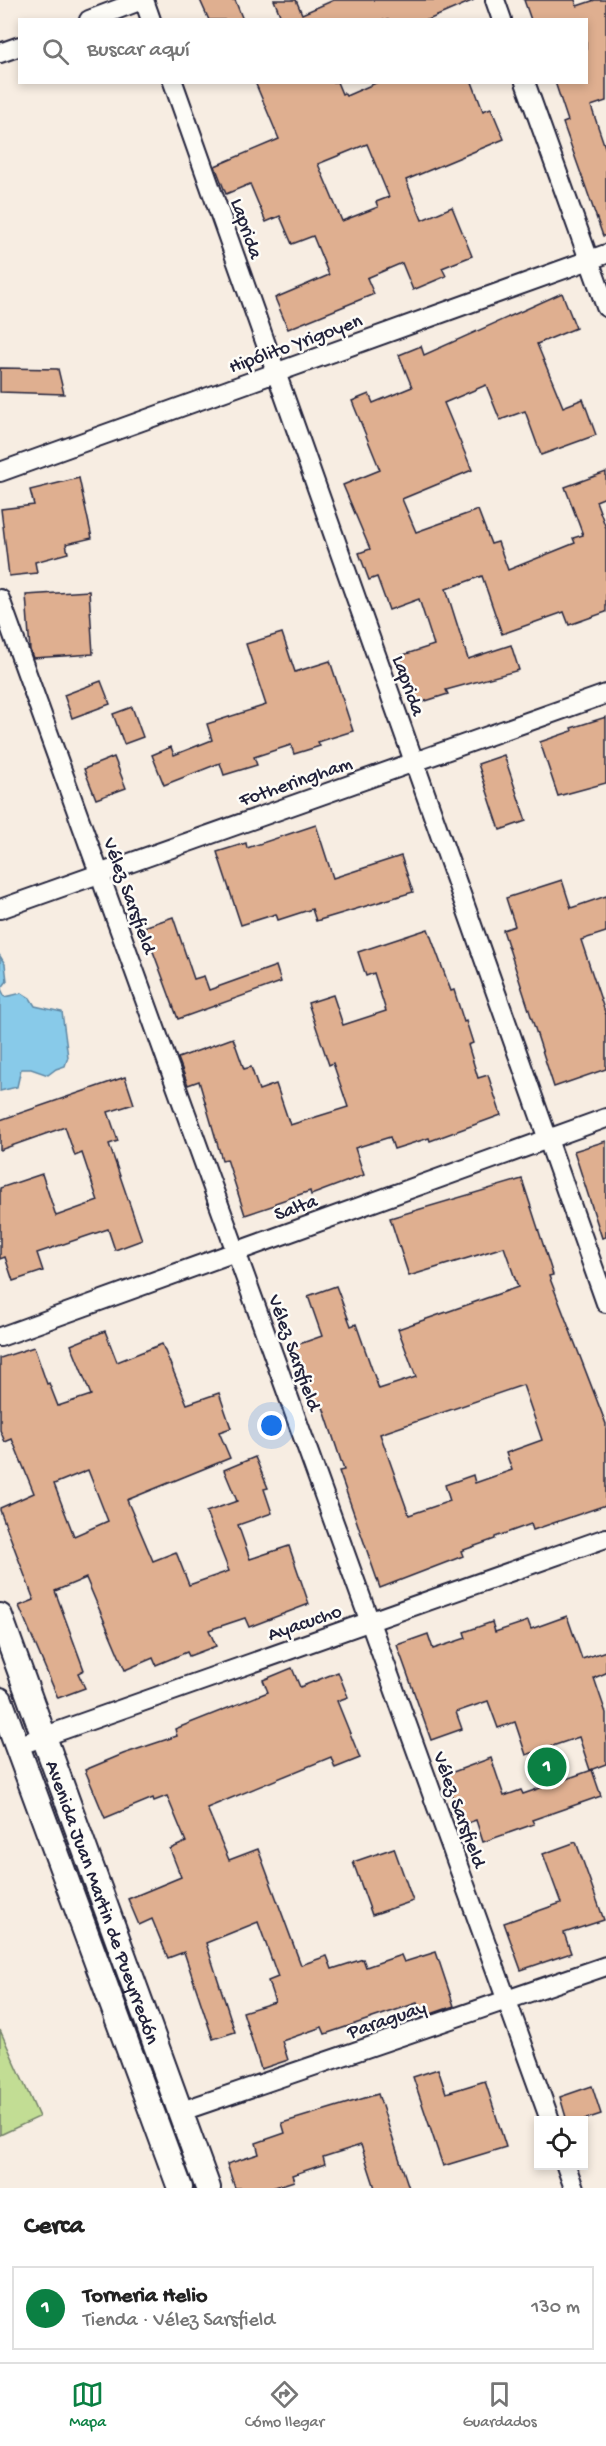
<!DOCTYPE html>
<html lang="es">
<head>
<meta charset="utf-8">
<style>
  :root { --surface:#fff; --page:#f6f6f6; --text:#222; --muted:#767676; --line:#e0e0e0; --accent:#0b8043 }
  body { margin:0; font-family:"Gochi Hand",sans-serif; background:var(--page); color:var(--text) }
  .controls { position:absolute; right:18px; bottom:18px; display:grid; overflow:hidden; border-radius:0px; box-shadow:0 3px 9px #0003 }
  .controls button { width:54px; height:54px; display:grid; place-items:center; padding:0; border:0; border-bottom:2px solid var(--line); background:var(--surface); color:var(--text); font:30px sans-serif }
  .you { position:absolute; left:272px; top:1426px; width:21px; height:21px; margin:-15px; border:4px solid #fff; border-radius:50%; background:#1a73e8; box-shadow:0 0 0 9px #1a73e833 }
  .badge { display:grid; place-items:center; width:39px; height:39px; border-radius:50%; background:var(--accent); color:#fff; font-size:20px; font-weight:700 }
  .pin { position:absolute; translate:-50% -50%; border:3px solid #fff; box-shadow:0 2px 6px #0006 }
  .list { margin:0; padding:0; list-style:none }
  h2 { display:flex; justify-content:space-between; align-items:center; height:78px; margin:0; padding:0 24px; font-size:26px }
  h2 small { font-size:20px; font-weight:400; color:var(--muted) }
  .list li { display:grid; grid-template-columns:39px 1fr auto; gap:18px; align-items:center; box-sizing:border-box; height:84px; margin:0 12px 12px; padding:0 12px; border:2px solid var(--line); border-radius:0px }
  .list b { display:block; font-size:22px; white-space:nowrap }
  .list p { margin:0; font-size:20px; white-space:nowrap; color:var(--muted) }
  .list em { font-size:20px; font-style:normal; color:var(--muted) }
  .icon { flex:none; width:33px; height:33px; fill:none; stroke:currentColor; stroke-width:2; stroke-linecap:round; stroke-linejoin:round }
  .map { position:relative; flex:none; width:606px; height:2188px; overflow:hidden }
  .search { position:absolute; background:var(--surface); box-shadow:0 3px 9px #0003; left:18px; right:18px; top:18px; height:66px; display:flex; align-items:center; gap:15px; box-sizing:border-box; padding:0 21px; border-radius:0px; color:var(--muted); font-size:22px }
  .sheet { height:174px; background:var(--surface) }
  nav { display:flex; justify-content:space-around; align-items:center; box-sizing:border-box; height:84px; border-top:2px solid var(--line); background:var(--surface); font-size:16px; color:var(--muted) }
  nav a { display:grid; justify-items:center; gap:3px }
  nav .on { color:var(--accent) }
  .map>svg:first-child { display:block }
  .green { fill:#c2dd94; stroke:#728068; stroke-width:1.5 }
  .water { fill:#88cae9; stroke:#5f87a3; stroke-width:1.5 }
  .building { fill:#dfaf90; stroke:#22223b; stroke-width:1.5; fill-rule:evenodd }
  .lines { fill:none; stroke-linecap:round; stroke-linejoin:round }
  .street-casing { stroke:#22223b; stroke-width:22 }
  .secondary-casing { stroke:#22223b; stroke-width:28 }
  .street { stroke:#fdfcf7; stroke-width:18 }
  .secondary { stroke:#fdfcf7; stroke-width:24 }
  .labels { text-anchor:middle; stroke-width:5; stroke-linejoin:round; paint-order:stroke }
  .street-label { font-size:20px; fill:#22223b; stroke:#fdfcf7 }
</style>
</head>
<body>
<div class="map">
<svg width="606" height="2188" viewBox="0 0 606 2188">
  <rect width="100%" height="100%" fill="#f7ede2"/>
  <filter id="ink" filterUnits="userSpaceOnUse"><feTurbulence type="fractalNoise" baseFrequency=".0167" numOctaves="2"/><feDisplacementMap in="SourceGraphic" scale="12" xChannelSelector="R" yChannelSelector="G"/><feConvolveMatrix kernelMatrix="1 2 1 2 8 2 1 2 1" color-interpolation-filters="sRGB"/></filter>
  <g filter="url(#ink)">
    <!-- green -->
    <path class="green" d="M0 2030 39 2117 0 2135Z"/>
    <!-- water -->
    <path class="water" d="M0 956 5 964 7 981 1 989 5 997 22 993 30 998 35 1006 62 1012 68 1057 65 1066 56 1069 48 1075 31 1069H21L17 1087 0 1091Z"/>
    <!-- building -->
    <g class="building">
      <path d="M200 0H235L243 20H209Z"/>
      <path d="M274 0H296L302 14 334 0H474L428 20H282Z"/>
      <path d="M524 0H575L577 6 595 0H606V101L591 106 606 150V236H603L563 123 568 121 555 82H586V20H531Z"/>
      <path d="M255 82H337L342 94 344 93 346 96 378 82H472L483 111 491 108 504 139 406 180 422 220 452 207 472 256 442 268 446 276 413 290 402 263 367 278 374 294 288 329 275 298 329 275 313 236 292 244 280 216 266 222 250 184 226 194 215 166 279 139ZM367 144 389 197 376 202 378 207 342 221 318 164Z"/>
      <path d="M562 293 576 328 537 344 563 407 583 399 596 435 541 455 525 411 500 420 486 385 444 403 472 470 402 499 416 532 478 510 491 544 498 542 508 570 575 543 573 538 583 535 565 487 606 472V497L596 501 606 528V612L569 625 564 612 502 634 482 576 446 589 468 659 511 645 519 670 446 690 448 694 416 704 400 656 434 645 419 599 389 610 377 577 369 580 359 553 370 549 343 485 380 470 352 401 369 394 373 403 412 387 399 355 421 346 424 355Z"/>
      <path d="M0 368 58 369 64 394 0 392Z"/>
      <path d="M79 478 92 538 66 544 68 553 35 562 37 573 9 576 1 509 34 505 30 490Z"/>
      <path d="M89 591 93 654 33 658 30 650 26 595Z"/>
      <path d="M282 633 295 672 330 661 353 731 318 742 320 746 294 754 291 745 254 757 257 765 224 775 220 763 164 785 152 755 171 747 174 755 212 740 207 724 266 705 246 644Z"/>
      <path d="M101 681 110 704 72 718 64 695Z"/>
      <path d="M132 707 143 737 124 744 113 714Z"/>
      <path d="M606 717V783L558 796 540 742 572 731 571 728Z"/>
      <path d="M504 755 526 821 500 830 478 764Z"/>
      <path d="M114 757 126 788 96 799 84 769Z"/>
      <path d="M316 825 333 878 401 856 413 892 316 921 312 909 278 920 276 914 241 925 217 852 246 843 247 848Z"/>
      <path d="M562 880 571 908 606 896V932L581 940 606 1015V1069L554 1087 503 930 515 926 506 898Z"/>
      <path d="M173 917 194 979 204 976 209 990 276 966 281 982 178 1019 144 927Z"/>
      <path d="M428 929 451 991 454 990 464 1022 466 1021 473 1043 468 1045 478 1078 488 1075 501 1115 430 1141 429 1138 394 1149 390 1137 355 1148 364 1175 311 1195 310 1191 275 1203V1205L245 1215 227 1159 222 1160 199 1081 188 1085 178 1058 233 1038 244 1069 251 1067 259 1090 276 1084 290 1125 348 1107 333 1063 329 1065 308 1003 333 995 343 1025 386 1011 374 973 366 976 358 952Z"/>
      <path d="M125 1077 134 1104 108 1112 118 1141 109 1144 142 1240 115 1250 108 1229 37 1253 43 1271 13 1281 5 1257 0 1259V1188L42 1174 56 1216 98 1201 82 1153 75 1156 65 1127 0 1150V1120Z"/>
      <path d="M606 1141V1237L602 1238 574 1151Z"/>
      <path d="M522 1179 553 1275 549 1276 606 1424V1505L533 1530 531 1524 495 1537V1539L461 1551 463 1556 380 1588 339 1471 344 1470 321 1401 311 1405 291 1347 322 1336 308 1296 336 1286 351 1326 356 1324 379 1389 416 1377 398 1329 518 1287 504 1247 409 1276 390 1218ZM523 1385 542 1440 506 1453 512 1470 475 1483 473 1475 445 1485 450 1501 409 1515 380 1434Z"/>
      <path d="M105 1331 117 1362 162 1344 187 1404 219 1393 231 1428 219 1432 230 1458 127 1500 153 1561 176 1552 189 1585 229 1571 206 1512 237 1501 224 1470 255 1457 268 1488 264 1489 272 1513 238 1525 250 1559 289 1546 309 1604 249 1627 245 1618 209 1630 216 1646 189 1656 187 1652 156 1665 153 1658 125 1670 86 1578 55 1591 84 1670 78 1673 85 1688 58 1698 19 1606 34 1600 0 1510V1508L34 1493 12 1439 5 1442 0 1430V1358L34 1347 47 1384 49 1383 58 1406 91 1395 71 1345ZM88 1470 108 1521 74 1536 54 1484Z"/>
      <path d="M567 1616 582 1659 606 1651V1673L594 1678 606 1713V1764L590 1770 579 1737 526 1755 515 1722 498 1728 488 1701 456 1712 462 1729 431 1740 397 1645 428 1634 433 1649 466 1638 464 1632 492 1622 495 1632 528 1621 531 1629Z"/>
      <path d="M292 1668 300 1687 338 1672 348 1697 337 1701 360 1758 335 1768 331 1757 207 1808 229 1860 258 1849 301 1965 327 1956 332 1969 363 1959 366 1967 401 1955 404 1962 436 1952 454 2006 422 2017 417 2003 325 2034 322 2027 282 2041 288 2060 261 2069 243 2012 275 2002 268 1981 278 1977 258 1922 206 1943 235 2032 213 2039 184 1952 168 1958 152 1919 139 1925 128 1899 181 1877 170 1849 186 1842 167 1796 154 1801 153 1798 105 1818 85 1770 123 1754 177 1736 175 1729 268 1692 263 1680Z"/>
      <path d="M491 1758 504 1796 521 1790 523 1794 592 1770 601 1796 532 1820 534 1824 483 1842 476 1820 462 1825 445 1775Z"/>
      <path d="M576 1842 604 1920 564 1933 571 1953 521 1970 504 1923 561 1903 543 1854Z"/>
      <path d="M394 1848 413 1901 372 1915 353 1862Z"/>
      <path d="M438 2069 446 2093 485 2081 506 2147 443 2166 413 2077Z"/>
      <path d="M592 2086 601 2114 580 2121H567L560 2097Z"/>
      <path d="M378 2094 409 2188H375L361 2145 323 2157 325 2164 292 2175 294 2181 272 2188H235L227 2164 259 2154 256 2143 285 2133 282 2123Z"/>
    </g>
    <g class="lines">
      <!-- street casing -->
      <g class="street-casing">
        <g id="street">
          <path d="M144 0 151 20"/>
          <path d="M495 0 502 20"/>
          <path d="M89 20 142 0"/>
          <path d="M0 53 20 46"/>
          <path d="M173 82 606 1303"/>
          <path d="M525 82 606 307"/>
          <path d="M0 472 606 254"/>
          <path d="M0 599 550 2120"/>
          <path d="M0 909 606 694"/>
          <path d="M0 1337 606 1118"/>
          <path d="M17 1746 606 1538"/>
          <path d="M179 2112 606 1966"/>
          <path d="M566 2166 574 2188"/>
        </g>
      </g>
      <!-- secondary casing -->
      <g class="secondary-casing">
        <g id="secondary">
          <path id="s1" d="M0 1616 208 2188"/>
          <path d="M0 1700 180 2188"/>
        </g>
      </g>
      <!-- street -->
      <use href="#street" class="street"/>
      <!-- secondary -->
      <use href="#secondary" class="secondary"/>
    </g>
  </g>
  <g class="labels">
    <!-- street labels -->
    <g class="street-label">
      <text transform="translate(248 228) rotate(71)" y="7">Laprida</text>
      <text transform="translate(295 342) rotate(-20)" y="7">Hipólito Yrigoyen</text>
      <text transform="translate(410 685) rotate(70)" y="7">Laprida</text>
      <text transform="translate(295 780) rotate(-19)" y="7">Fotheringham</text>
      <text transform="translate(131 895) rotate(70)" y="7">Vélez Sarsfield</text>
      <text transform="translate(295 1206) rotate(-20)" y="7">Salta</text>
      <text transform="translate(296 1352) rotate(70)" y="7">Vélez Sarsfield</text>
      <text transform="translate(304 1621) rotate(-19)" y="7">Ayacucho</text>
      <text transform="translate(461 1809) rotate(70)" y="7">Vélez Sarsfield</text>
      <text dy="7" stroke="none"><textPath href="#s1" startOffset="304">Avenida Juan Martin de Pueyrredón</textPath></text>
      <text transform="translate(386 2018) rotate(-19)" y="7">Paraguay</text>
    </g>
  </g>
</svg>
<div class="controls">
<button><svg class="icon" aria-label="locate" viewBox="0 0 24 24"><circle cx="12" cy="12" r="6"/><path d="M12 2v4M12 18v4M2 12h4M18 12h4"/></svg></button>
</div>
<div class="you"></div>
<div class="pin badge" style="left:547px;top:1767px">1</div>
<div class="search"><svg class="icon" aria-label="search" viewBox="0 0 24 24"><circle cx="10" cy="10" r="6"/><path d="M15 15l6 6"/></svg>Buscar aquí</div>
</div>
<section class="sheet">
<h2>Cerca<small></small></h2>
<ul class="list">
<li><span class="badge">1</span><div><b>Torneria Helio</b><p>Tienda · Vélez Sarsfield</p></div><em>130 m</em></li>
</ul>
</section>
<nav>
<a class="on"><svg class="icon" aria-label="map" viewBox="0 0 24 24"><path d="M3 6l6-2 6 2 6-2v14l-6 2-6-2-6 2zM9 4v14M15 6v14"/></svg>Mapa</a>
<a><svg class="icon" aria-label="directions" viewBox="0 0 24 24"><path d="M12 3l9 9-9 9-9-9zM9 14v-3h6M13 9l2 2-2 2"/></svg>Cómo llegar</a>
<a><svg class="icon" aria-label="saved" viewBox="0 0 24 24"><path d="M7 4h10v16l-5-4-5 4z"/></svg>Guardados</a>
</nav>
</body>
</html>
